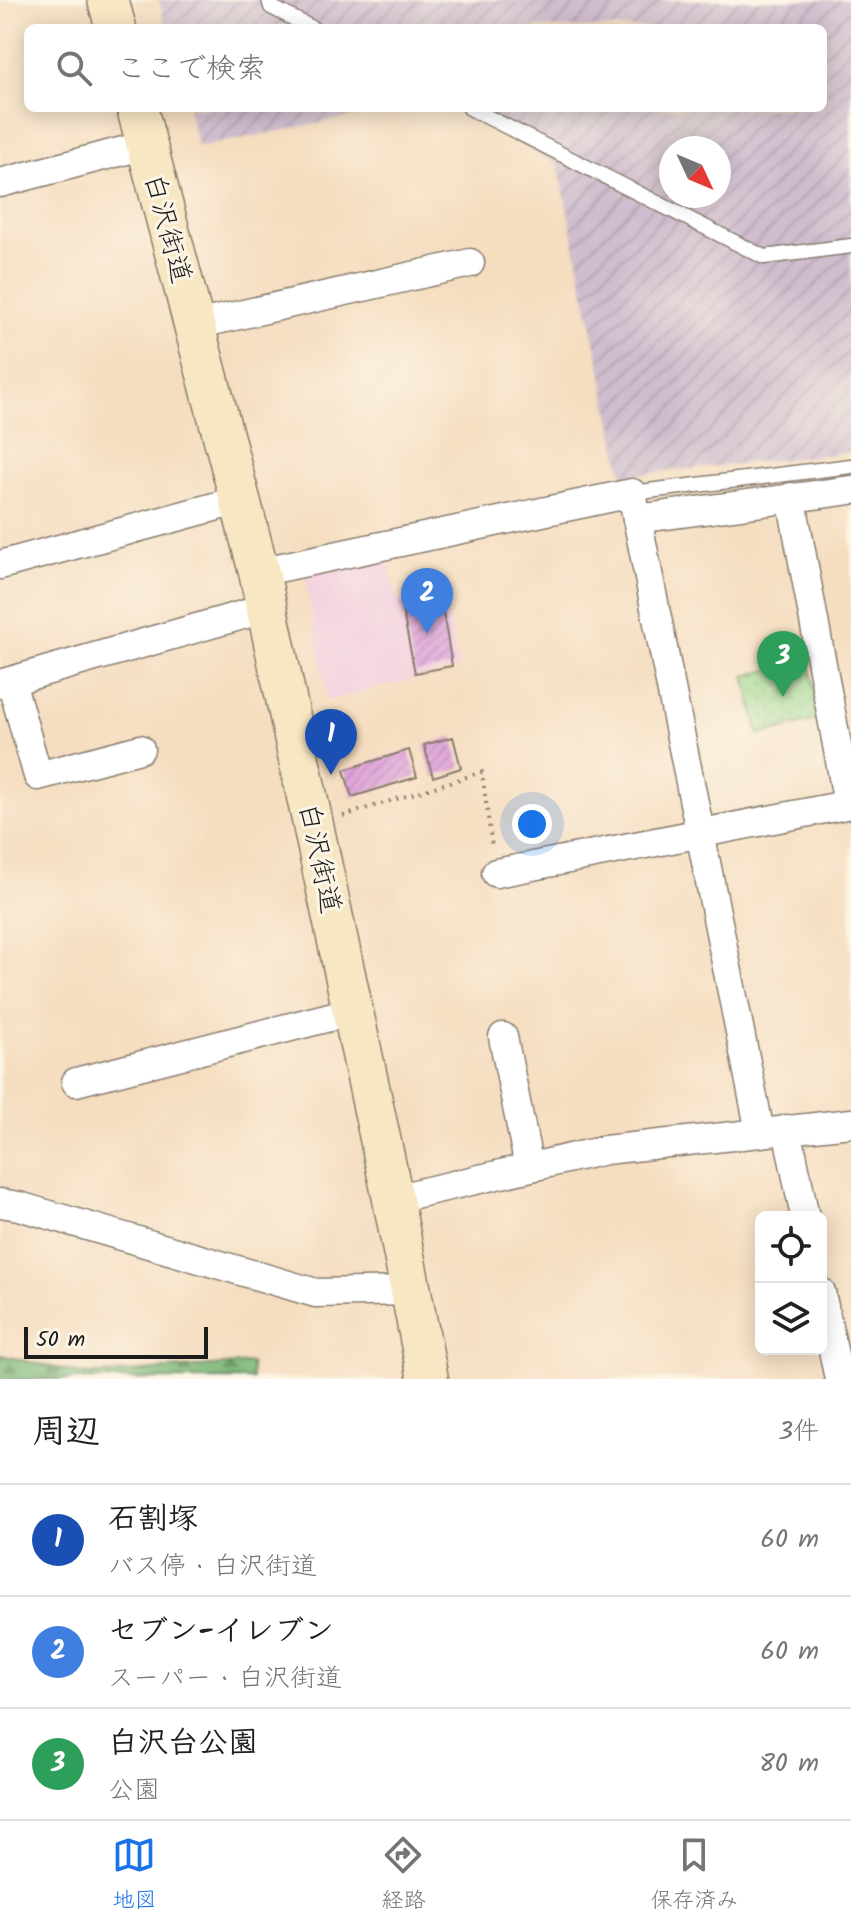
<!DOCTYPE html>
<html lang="ja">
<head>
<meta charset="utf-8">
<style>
  :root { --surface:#fff; --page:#f2f2f2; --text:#202124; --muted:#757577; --line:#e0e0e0; --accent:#1a73e8 }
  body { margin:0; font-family:Kalam,"Klee One",sans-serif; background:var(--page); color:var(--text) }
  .controls { position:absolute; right:24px; bottom:24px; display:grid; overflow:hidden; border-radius:12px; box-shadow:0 4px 20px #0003 }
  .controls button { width:72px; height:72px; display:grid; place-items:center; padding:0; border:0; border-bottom:2px solid var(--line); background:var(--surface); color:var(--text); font:40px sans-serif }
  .compass { position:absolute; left:659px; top:136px; width:72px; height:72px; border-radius:50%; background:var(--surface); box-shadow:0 4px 20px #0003; rotate:134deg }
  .scale { position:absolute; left:24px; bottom:20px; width:184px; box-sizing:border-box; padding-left:8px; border:4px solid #1c1c1c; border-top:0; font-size:22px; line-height:28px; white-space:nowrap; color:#1c1c1c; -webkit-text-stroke:6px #fcf5e5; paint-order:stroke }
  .you { position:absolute; left:532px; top:824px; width:28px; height:28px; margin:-20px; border:6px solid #fff; border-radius:50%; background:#1a73e8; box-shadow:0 0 0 12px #1a73e833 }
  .badge { display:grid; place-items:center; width:52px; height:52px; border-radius:50%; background:var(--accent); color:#fff; font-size:26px; font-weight:700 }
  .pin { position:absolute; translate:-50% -66px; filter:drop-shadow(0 2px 4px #0008) }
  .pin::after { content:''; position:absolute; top:42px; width:28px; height:24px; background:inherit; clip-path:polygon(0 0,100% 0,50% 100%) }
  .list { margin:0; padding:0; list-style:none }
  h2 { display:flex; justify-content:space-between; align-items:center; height:104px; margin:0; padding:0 32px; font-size:34px }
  h2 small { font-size:26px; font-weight:400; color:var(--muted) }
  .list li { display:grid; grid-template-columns:52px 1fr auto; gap:24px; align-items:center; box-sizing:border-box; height:112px; padding:0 32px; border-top:2px solid var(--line) }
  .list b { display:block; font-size:30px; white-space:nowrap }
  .list p { margin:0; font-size:26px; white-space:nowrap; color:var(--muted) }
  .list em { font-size:26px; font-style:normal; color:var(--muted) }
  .icon { flex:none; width:44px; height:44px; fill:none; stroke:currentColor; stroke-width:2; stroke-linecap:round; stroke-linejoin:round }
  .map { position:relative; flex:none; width:851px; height:1379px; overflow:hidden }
  .search { position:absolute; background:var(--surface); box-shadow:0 4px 20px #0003; left:24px; right:24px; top:24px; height:88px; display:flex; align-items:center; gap:20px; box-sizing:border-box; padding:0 28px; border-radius:12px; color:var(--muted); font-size:30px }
  .sheet { height:440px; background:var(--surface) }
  nav { display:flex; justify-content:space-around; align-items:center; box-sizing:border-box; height:112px; border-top:2px solid var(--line); background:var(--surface); font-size:22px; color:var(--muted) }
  nav a { display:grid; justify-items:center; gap:4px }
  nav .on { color:var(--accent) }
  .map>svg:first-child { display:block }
  .built { fill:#f3cfdf }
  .industrial { fill:url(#industrial-furrows); fill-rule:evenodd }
  .forest { fill:url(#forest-firs); stroke:#4a6848; stroke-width:2 }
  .park { fill:url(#park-dots); stroke:#587852; stroke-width:2 }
  .building { fill:url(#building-hatch) }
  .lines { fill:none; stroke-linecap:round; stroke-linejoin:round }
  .lane-casing { stroke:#887c6e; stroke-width:17 }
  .street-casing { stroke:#887c6e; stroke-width:31 }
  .secondary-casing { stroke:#887c6e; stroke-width:43 }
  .path { stroke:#887c6e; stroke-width:4; stroke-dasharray:2 6; stroke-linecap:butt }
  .lane { stroke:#fff; stroke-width:14 }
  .street { stroke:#fff; stroke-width:28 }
  .secondary { stroke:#f8e7c3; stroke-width:40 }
  .labels { text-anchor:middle; stroke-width:6; stroke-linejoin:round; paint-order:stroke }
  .street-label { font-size:28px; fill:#1c1c1c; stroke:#fcf5e5 }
</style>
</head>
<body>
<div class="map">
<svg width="851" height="1379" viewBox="0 0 851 1379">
  <defs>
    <pattern id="industrial-furrows" width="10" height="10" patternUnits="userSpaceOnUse" patternTransform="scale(2)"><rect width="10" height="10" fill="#cfbdce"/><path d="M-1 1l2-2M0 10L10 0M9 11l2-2" fill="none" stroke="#b1a2b0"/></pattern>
    <pattern id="forest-firs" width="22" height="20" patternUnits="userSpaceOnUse" patternTransform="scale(2)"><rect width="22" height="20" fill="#77b574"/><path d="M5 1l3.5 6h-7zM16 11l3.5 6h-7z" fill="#61925e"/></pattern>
    <pattern id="park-dots" width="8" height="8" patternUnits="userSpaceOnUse" patternTransform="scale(2)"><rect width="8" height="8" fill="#94d388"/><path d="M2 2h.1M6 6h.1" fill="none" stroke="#7fb575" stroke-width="1.8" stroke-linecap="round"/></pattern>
    <pattern id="building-hatch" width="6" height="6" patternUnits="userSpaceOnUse" patternTransform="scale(2)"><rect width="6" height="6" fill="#dea2da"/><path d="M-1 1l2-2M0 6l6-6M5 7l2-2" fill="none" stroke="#be8bba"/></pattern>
  </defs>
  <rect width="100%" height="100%" fill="#fcf5e5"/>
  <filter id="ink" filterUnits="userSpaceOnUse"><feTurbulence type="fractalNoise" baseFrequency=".0125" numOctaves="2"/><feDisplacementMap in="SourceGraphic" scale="16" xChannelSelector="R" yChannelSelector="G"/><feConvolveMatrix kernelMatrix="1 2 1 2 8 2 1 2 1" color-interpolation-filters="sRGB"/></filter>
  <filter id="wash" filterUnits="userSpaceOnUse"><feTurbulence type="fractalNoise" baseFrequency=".006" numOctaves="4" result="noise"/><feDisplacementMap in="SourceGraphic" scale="32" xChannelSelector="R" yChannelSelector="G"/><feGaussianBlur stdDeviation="1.8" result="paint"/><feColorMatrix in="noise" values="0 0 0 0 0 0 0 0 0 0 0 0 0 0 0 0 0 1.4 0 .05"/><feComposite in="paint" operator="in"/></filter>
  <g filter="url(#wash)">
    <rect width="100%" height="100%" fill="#f5ddc0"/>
    <!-- built -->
    <path class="built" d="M387 560 398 600 443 591 459 668 328 700 305 576Z"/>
    <!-- industrial -->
    <g class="industrial">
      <path d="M159 0H851V452L623 476 558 164 448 108H823V28H166ZM671 148H719V196H671Z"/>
      <path d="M188 108H397L198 147Z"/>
    </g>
    <!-- forest -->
    <path class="forest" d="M0 1355 87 1375 251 1363 252 1379H0Z"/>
    <!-- park -->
    <path class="park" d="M809 660 820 719 759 735 745 676Z"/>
    <g id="blocks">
      <!-- building -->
      <g class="building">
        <path d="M440 594 452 666 415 673 401 603Z"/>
        <path d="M453 737 461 768 433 777 424 745Z"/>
        <path d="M409 750 417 777 352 797 344 770Z"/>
      </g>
    </g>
  </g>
  <g filter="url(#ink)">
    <use href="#blocks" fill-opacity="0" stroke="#887c6e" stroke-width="2"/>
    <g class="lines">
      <!-- lane casing -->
      <g class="lane-casing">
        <g id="lane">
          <path d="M269 0 271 7 312 28"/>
          <path d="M470 108 764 257 851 246"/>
          <path d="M632 493 851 466"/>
        </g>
      </g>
      <!-- street casing -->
      <g class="street-casing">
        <g id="street">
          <path d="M0 183 146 145"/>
          <path d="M195 325 470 263"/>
          <path d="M791 497 848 804"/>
          <path d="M637 519 851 490"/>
          <path d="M0 565 240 500"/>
          <path d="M259 572 632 493 760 1132"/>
          <path d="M11 681 38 776 140 749"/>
          <path d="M0 684 267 608"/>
          <path d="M496 873 851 804"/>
          <path d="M503 1037 529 1167"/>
          <path d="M76 1082 353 1011"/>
          <path d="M787 1129 805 1217"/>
          <path d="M393 1199 605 1150 851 1123"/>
          <path d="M0 1203 19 1206 316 1293 410 1291"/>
          <path d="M821 1292 839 1379"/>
        </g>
      </g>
      <!-- secondary casing -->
      <g class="secondary-casing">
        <g id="secondary">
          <path d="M108 0 116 28"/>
          <path d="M137 108 259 572 393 1199 428 1379"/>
        </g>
      </g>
      <!-- path -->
      <path class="path" d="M343 816 482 772 492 848"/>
      <!-- lane -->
      <use href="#lane" class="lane"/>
      <!-- street -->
      <use href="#street" class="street"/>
      <!-- secondary -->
      <use href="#secondary" class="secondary"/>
    </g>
  </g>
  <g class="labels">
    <!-- street labels -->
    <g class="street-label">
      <text transform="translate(169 228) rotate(75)" y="10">白沢街道</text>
      <text transform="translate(321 858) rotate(78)" y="10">白沢街道</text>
    </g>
  </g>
</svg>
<div class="controls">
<button><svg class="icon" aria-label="locate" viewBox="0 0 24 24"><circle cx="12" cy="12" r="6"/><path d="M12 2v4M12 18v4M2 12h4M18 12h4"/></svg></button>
<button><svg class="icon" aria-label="layers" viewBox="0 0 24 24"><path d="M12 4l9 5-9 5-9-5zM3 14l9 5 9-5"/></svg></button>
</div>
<svg class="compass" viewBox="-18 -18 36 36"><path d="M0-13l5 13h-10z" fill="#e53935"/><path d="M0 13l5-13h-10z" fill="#757577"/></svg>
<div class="scale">50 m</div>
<div class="you"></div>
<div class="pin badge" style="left:331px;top:775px;background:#1a4fb4">1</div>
<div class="pin badge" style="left:427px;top:634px;background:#3f7fe0">2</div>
<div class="pin badge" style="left:783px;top:697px;background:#2e9e5b">3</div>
<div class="search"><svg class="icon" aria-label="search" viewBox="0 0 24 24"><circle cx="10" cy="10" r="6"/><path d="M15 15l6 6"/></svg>ここで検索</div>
</div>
<section class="sheet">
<h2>周辺<small>3件</small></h2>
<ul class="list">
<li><span class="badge" style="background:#1a4fb4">1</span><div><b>石割塚</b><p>バス停 · 白沢街道</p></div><em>60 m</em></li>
<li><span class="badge" style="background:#3f7fe0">2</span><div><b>セブン-イレブン</b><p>スーパー · 白沢街道</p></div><em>60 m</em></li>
<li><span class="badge" style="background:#2e9e5b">3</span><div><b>白沢台公園</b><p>公園</p></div><em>80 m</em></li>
</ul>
</section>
<nav>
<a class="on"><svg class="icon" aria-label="map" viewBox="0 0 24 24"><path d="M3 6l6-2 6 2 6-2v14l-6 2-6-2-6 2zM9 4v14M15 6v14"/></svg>地図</a>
<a><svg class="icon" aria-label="directions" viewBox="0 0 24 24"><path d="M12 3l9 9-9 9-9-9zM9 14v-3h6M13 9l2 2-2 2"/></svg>経路</a>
<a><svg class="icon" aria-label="saved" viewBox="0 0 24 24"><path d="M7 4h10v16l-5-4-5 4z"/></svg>保存済み</a>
</nav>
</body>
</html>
